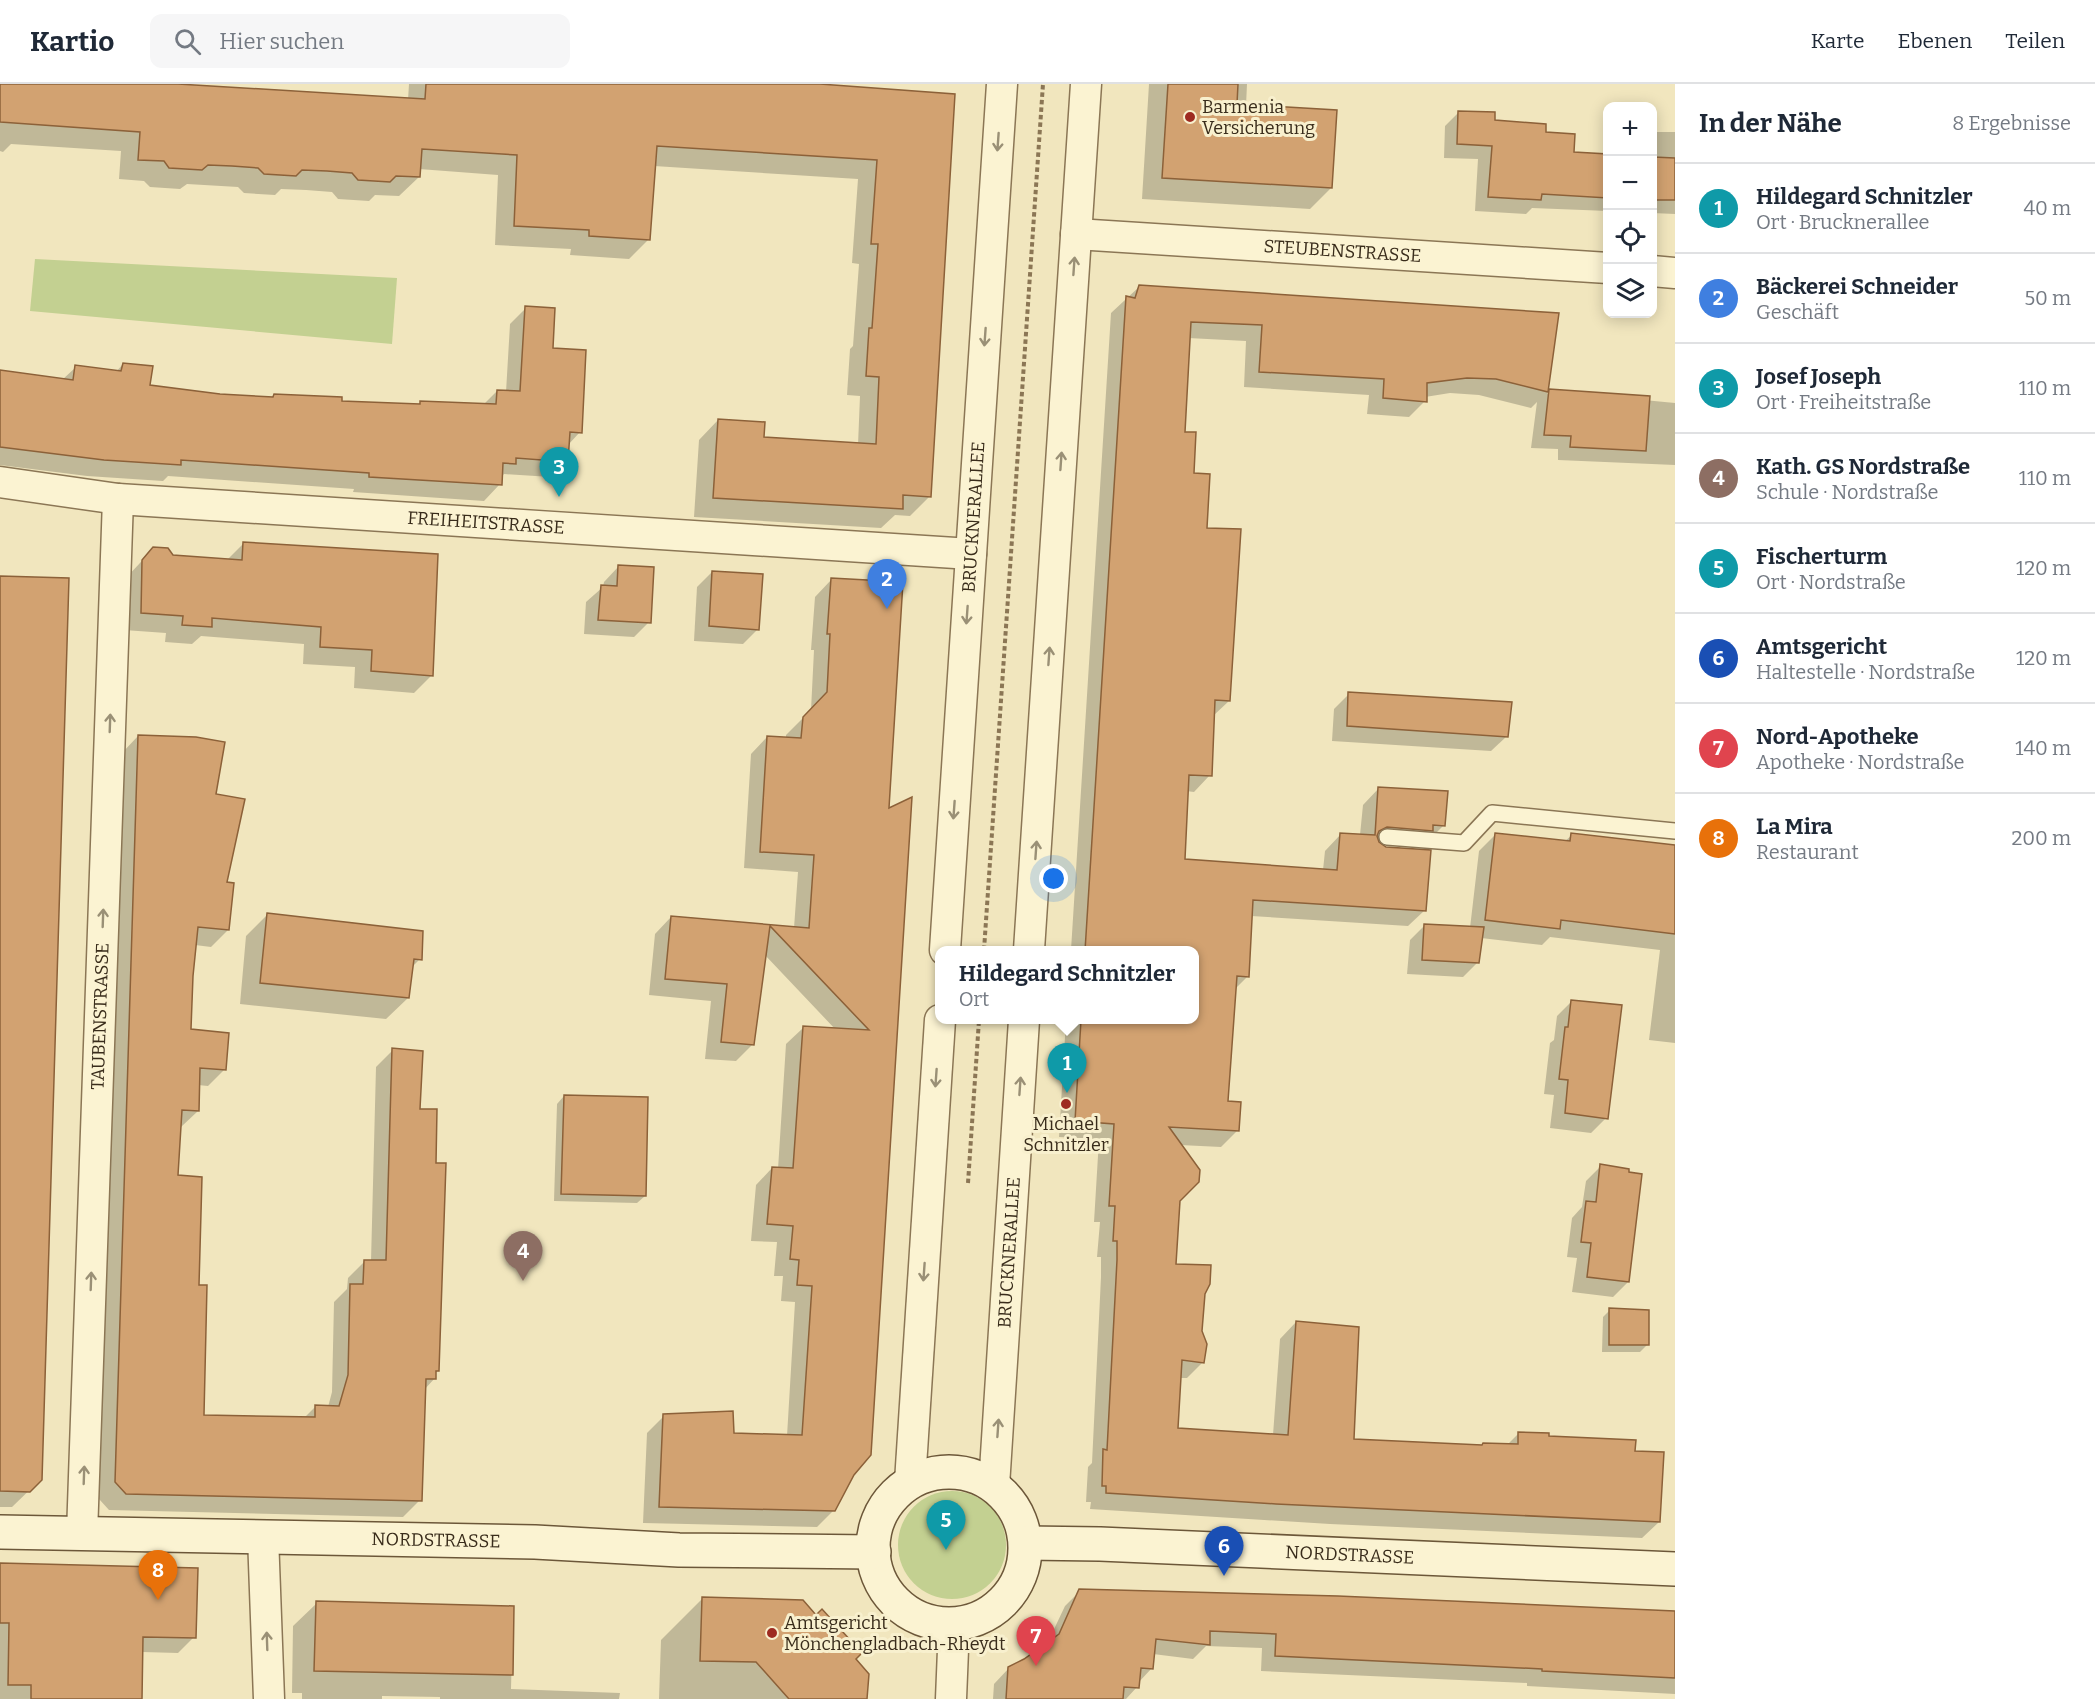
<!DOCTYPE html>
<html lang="de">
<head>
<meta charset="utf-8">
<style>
  :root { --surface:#fff; --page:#f6f6f7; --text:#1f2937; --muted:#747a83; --line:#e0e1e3; --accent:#db2777 }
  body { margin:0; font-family:Bitter,serif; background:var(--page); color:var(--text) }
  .controls { position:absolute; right:18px; top:18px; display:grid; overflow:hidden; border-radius:12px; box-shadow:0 3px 15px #0003 }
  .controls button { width:54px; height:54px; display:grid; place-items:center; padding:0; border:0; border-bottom:2px solid var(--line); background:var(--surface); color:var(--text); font:30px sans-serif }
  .you { position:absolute; left:1054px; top:795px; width:21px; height:21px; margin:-15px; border:4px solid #fff; border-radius:50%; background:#1a73e8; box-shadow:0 0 0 9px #1a73e833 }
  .badge { display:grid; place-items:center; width:39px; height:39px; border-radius:50%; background:var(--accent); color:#fff; font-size:20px; font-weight:700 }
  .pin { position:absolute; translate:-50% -50px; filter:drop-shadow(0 2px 3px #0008) }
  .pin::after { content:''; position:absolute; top:32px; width:21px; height:18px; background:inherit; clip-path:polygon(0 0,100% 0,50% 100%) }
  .popup { position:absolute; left:935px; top:862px; width:264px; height:78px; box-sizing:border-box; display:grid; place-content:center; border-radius:12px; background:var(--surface); filter:drop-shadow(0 2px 4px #0005); font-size:20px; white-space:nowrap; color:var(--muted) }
  .popup b { font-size:22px; color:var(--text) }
  .popup::after { content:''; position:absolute; left:50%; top:100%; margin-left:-12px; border:12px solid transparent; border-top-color:var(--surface) }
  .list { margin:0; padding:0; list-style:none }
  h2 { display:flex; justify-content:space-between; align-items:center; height:78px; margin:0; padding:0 24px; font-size:26px }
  h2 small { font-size:20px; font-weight:400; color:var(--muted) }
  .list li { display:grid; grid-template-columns:39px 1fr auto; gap:18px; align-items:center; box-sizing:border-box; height:90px; padding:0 24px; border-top:2px solid var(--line) }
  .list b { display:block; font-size:22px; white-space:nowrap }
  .list p { margin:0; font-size:20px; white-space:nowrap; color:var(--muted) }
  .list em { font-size:20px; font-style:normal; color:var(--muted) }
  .icon { flex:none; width:33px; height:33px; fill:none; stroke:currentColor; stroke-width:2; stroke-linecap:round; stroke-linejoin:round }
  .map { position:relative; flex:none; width:1675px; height:1615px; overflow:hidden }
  header { display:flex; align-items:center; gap:36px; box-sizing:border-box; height:84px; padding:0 30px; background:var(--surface); border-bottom:2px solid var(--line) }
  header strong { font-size:28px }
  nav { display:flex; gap:33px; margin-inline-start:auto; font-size:21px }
  .search { width:420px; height:54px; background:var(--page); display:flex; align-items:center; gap:15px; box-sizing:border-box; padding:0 21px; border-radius:12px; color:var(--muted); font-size:22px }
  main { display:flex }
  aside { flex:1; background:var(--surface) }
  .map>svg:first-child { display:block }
  .green { fill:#c3d091 }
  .shadow { fill:#0003 }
  .building { fill:#d2a271; stroke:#8c6139; stroke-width:1.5 }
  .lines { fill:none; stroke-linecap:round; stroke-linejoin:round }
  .lane-casing { stroke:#8b7655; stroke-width:18 }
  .street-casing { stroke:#8b7655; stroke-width:33 }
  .secondary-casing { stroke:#6c5739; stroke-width:36 }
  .path { stroke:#8b7655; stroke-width:4; stroke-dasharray:4.5 3; stroke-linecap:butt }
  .lane { stroke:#fbf3d2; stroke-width:15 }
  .street { stroke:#fbf3d2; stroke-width:30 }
  .secondary { stroke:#fbf3d2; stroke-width:33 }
  .oneway { stroke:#9a9076 }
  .poi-dot { fill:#9e2b21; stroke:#f8f0ce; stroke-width:2 }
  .labels { text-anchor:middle; stroke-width:6; stroke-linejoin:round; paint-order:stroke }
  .poi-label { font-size:18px; fill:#392c1b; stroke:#f8f0ce; text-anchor:start }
  .street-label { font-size:18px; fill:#392c1b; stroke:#f8f0ce }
</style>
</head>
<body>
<header>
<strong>Kartio</strong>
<div class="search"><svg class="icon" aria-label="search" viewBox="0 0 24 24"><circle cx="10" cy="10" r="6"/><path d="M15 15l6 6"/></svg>Hier suchen</div>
<nav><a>Karte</a><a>Ebenen</a><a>Teilen</a></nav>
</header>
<main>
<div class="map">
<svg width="1675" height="1615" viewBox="0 0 1675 1615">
  <rect width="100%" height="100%" fill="#f1e6be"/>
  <!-- green -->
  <g class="green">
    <path d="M35 175 397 194 392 260 30 227Z"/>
    <circle cx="952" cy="1461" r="54"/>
  </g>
  <!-- shadow -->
  <g class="shadow">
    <path d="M0 0H155L408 16 409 0H786L954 11 930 412 910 432 895 431 881 444 694 433 699 356 718 336 763 355 858 361 860 312 847 311 850 265 853 262 859 180 852 179 858 95 654 82 649 155 629 175 570 171 571 165 495 161 498 91 419 85V93L399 112 375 111 369 117 338 115 332 108 306 106 281 105 275 111 244 109 238 103 187 100 180 105 150 103 144 97 119 95 121 67 11 60 3 68 0 67Z"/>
    <path d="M1149 0H1247L1246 22 1331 104 1310 125 1142 115Z"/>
    <path d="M1459 28 1544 49 1573 69 1608 72V127L1532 124 1526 130 1475 127 1478 75 1444 74 1445 42Z"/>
    <path d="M1652 48H1675V130L1652 129Z"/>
    <path d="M1139 203 1557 230 1547 310 1550 307 1675 319V381L1558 376V365L1531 364 1537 318 1531 324 1479 311 1450 309 1425 313V317L1409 333 1367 330 1369 311 1244 303 1246 257 1188 254 1183 349 1205 445 1229 617 1213 632 1210 691 1194 708 1186 707 1183 776 1323 786 1325 767 1341 750 1360 751 1363 721 1379 704 1444 741 1428 757 1415 762 1379 760 1425 826 1408 842 1251 832 1247 893 1235 905 1227 1018 1237 1047 1221 1063 1180 1061 1174 1181 1203 1210 1200 1247 1203 1278 1187 1294H1179L1177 1346 1273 1351 1280 1255 1296 1238 1352 1356 1481 1363 1507 1361 1519 1349 1634 1369 1659 1438 1642 1454 1330 1440 1090 1425 1091 1418H1086L1088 1383 1092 1379 1101 1193V1173H1097L1100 1138H1094L1099 1055 1059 1053 1066 936H1194V866H1071L1111 229Z"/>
    <path d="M526 224 551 266 580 348 568 361 567 377 551 393 504 390 501 393 500 400 484 417 353 408 354 405 168 392 163 397 87 392 0 381V288L62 296 76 283 116 288 123 280 149 303 220 311 271 314 274 311 340 319 418 322 421 319 483 321 497 307 506 308 510 240Z"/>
    <path d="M244 459 432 591 414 609 354 604 355 583 303 580 304 560 201 552 192 560 165 558 166 549 124 546 125 495 154 464 172 472 227 476Z"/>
    <path d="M619 482 649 538 634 553 584 550 586 518 603 503 604 498Z"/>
    <path d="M712 488 758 545 743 560 694 557 697 503Z"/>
    <path d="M0 493 41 1395 12 1423H0Z"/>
    <path d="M831 496 888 726 853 1390 834 1426 817 1443 643 1439 647 1349 664 1332 733 1350 787 1352 795 1218 781 1217 783 1192H774L777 1158 751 1157 756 1101 772 1084 778 1085 786 960 803 944 836 946 764 870 752 961 736 977 705 975 711 917 649 911 655 850 671 833 794 844 798 788 744 784 751 670 767 653 786 654V651L811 626 814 566H811L815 513Z"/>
    <path d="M1349 610 1507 652 1491 667 1332 657 1334 625Z"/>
    <path d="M138 652 214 711 225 799 228 846 211 863 195 861 191 892 190 947 225 985 208 1002 198 1001V1027L181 1043 176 1093 197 1203 203 1332 304 1334 316 1322 328 1323 332 1308 334 1218 347 1205 348 1194 365 1177H371L376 983 393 966 419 1026 438 1286 435 1289V1294L424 1306 420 1416 403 1433 109 1426 99 1415 122 669Z"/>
    <path d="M1496 750 1564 758 1572 751 1675 763V959L1649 956 1660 866 1550 853 1542 861 1481 854 1478 878 1463 893 1407 890 1410 856 1425 841 1470 844 1479 767Z"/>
    <path d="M267 831 420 875 412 883 408 914 386 935 240 920 246 852Z"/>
    <path d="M1572 917 1606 1034 1591 1049 1550 1044 1554 1011 1544 1010 1550 959 1554 956 1557 932Z"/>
    <path d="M564 1012 645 1112 637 1119 554 1117 557 1020Z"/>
    <path d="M1601 1082 1628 1198 1613 1213 1572 1208 1577 1174 1567 1173 1572 1134 1582 1123 1586 1097Z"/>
    <path d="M1610 1226 1647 1261 1640 1268H1602L1603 1233Z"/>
    <path d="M0 1480 194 1553 178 1569 142 1568 141 1615H0Z"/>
    <path d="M1080 1507 1675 1528V1610L1527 1602V1599L1261 1587 1262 1564 1206 1562 1193 1575 1153 1570 1152 1584 1138 1599 1137 1603 1126 1615H993L994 1600 1009 1584 1025 1577 1047 1560 1065 1522Z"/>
    <path d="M702 1515 854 1575 865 1615H659L661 1556Z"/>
    <path d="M317 1519 513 1524 511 1605 620 1609 619 1615H440V1613L382 1612V1615H302V1609H292L293 1542Z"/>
  </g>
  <!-- building -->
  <g class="building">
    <path d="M0 0H178L425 15 426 0H820L955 10 931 413 903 411V425L713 414 718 335 765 338 764 353 876 360 879 293 866 292 869 244H872L878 160H871L877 76 657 62 650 156 589 152V146L514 142 517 71 422 65 420 93 396 92 390 98 358 96 352 89 327 87 302 86 296 92 264 90 258 84 232 82 208 81 202 86 169 84 164 77 138 76 140 48 0 38Z"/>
    <path d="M1168 0H1238L1237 20 1337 26 1332 104 1162 94Z"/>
    <path d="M1458 27 1495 28V36L1546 40V48L1575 50 1574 68 1608 70V114L1542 110 1541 116 1488 113 1492 62 1457 60Z"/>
    <path d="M1653 73 1675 74V116H1653Z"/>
    <path d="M1139 201 1559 229 1548 308 1496 295 1467 294 1427 299V318L1383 314 1384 295 1259 288 1262 241 1191 238 1185 348H1196L1194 389 1210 390 1207 444 1241 445 1230 617 1215 616 1212 692 1189 691 1185 775 1337 786 1340 749 1375 751 1378 703 1448 707 1445 742 1433 741V747L1387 743 1379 747 1377 752 1379 758 1386 763 1431 766 1426 827 1253 816 1249 893 1237 892 1228 1017 1241 1018 1239 1047 1169 1043 1200 1086 1199 1098 1180 1117 1176 1180 1211 1181 1210 1200 1205 1210 1202 1247 1207 1260 1204 1279 1182 1276 1178 1344 1288 1351 1296 1237 1359 1243 1354 1355 1482 1361 1483 1359 1518 1360V1348L1549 1349V1352L1636 1356 1635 1367 1664 1368 1660 1438 1276 1420 1106 1409V1402H1102L1103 1365 1107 1366 1117 1176V1157H1113L1115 1122H1109L1114 1040 1075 1037 1081 936H1194V867H1085L1126 212 1135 214Z"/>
    <path d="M525 222 555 224 553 264 586 266 582 349 570 348 568 378 516 374V380L503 379 502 401 369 393V389L181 376V381L104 376 0 363V286L73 296 75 281 121 287 123 279 153 282 150 301 220 310 273 313 274 310 342 313V317L420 320V317L496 320 497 306 520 307Z"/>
    <path d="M1549 305 1650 312 1646 367 1570 363 1571 352 1544 351Z"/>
    <path d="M243 458 438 470 433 592 371 587 372 566 320 563 321 543 212 534V543L182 541 183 532 141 529 142 476 153 463 168 464 173 471 242 476Z"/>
    <path d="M618 481 654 483 651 539 598 536 601 501 617 502Z"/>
    <path d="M712 487 763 490 759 546 709 542Z"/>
    <path d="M0 492 69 494 42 1396 30 1408 0 1407Z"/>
    <path d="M831 494 903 498 889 724 912 713 871 1371 854 1391 835 1427 659 1423 663 1330 733 1327 734 1349 802 1351 812 1202 797 1201 799 1176 790 1175 793 1142 767 1140 772 1083 793 1084 803 942 869 946 770 842 754 961 721 958 727 900 665 895 671 832 809 844 814 771 760 768 767 652 801 654 803 633 827 608 830 550H827Z"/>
    <path d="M1348 608 1512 618 1508 653 1347 642Z"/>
    <path d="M138 651 196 653 225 658 216 710 245 715 227 798 234 799 229 846 198 843 193 892 191 945 229 949 226 986 200 984 199 1027 182 1026 178 1091 202 1093 199 1201H207L204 1331 315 1333V1321L339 1322 348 1291 350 1200H363L364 1176H386L392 964 423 967 420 1025H437L436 1079H446L439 1287H436V1295H426L422 1417 126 1410 115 1398Z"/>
    <path d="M1495 749 1570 757 1571 749 1675 761V850L1561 836 1560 845 1485 836Z"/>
    <path d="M267 829 423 847 422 876 414 875 409 914 260 899Z"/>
    <path d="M1424 840 1484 843 1479 879 1422 876Z"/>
    <path d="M1571 916 1622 921 1608 1035 1565 1029 1568 996 1559 995 1565 943H1568Z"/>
    <path d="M564 1011 648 1013 646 1112 561 1110Z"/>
    <path d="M1600 1080 1629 1085V1088L1642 1090 1629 1198 1587 1193 1591 1159 1581 1158 1586 1117 1596 1118Z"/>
    <path d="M1609 1224 1649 1226V1261H1609Z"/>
    <path d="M0 1479 198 1484 196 1554 143 1553 142 1615H31V1601H8L9 1539H0Z"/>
    <path d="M1079 1505 1338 1512 1675 1527V1594L1542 1587V1585L1275 1572 1276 1550 1210 1547V1561L1156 1555 1153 1585 1141 1584 1139 1604 1124 1603 1123 1615H1006L1008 1583 1024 1575 1059 1550Z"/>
    <path d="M702 1513 803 1516 816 1531 822 1525 862 1569 856 1575 869 1590 867 1615H789L756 1578 700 1577Z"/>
    <path d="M316 1517 514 1522 513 1591 314 1587Z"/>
  </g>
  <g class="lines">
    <!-- lane casing -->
    <g class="lane-casing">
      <path id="lane" d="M1387 753 1464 759 1492 729 1675 747"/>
    </g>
    <!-- street casing -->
    <g class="street-casing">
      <g id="street">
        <path id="s1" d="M1076 150 1608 184"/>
        <path d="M1652 187 1675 189"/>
        <path id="s2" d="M0 398 118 415 971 470"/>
        <path id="s3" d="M945 866 1002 0"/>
        <path d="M1029 866 1086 0"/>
        <path d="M910 1398 940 936"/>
        <path id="s4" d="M994 1402 1024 936"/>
        <path id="s5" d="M82 1450 118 415"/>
        <path d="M263 1452 269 1615"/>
        <path d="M951 1615 954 1541"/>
      </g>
    </g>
    <!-- secondary casing -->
    <g class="secondary-casing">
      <g id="secondary">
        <circle cx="949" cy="1464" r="76"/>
        <path id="s6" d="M0 1448 535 1458 679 1466 874 1468"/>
        <path id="s7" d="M1026 1459 1100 1460 1675 1485"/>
      </g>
    </g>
    <!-- path -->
    <g class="path">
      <path d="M984 866 1043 0"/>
      <path d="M968 1099 979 936"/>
    </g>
    <!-- lane -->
    <use href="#lane" class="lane"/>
    <!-- street -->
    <use href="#street" class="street"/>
    <!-- secondary -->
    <use href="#secondary" class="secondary"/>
  </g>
  <!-- one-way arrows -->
  <defs><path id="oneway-shaft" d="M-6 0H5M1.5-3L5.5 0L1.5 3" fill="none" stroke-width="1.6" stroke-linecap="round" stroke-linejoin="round" transform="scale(1.5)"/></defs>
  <g class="oneway">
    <use href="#oneway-shaft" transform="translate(998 58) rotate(94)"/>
    <use href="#oneway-shaft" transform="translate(1074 182) rotate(-86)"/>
    <use href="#oneway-shaft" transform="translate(985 253) rotate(94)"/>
    <use href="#oneway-shaft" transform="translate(1061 377) rotate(-86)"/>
    <use href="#oneway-shaft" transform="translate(967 531) rotate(94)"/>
    <use href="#oneway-shaft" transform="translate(1049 572) rotate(-86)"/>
    <use href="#oneway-shaft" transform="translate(110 639) rotate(-88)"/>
    <use href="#oneway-shaft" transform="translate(954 726) rotate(94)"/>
    <use href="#oneway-shaft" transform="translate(1036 766) rotate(-86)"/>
    <use href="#oneway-shaft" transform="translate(103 834) rotate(-88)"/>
    <use href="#oneway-shaft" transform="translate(936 994) rotate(94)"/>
    <use href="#oneway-shaft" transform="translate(1020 1002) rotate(-86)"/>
    <use href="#oneway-shaft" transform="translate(924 1188) rotate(94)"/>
    <use href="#oneway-shaft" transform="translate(91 1197) rotate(-88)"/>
    <use href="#oneway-shaft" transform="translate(998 1344) rotate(-86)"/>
    <use href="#oneway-shaft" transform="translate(84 1391) rotate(-88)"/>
    <use href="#oneway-shaft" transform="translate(267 1557) rotate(-92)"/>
  </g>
  <!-- markers -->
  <g class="poi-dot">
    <circle cx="1190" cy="33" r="6"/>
    <circle cx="1066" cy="1020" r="6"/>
    <circle cx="772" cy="1549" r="6"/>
  </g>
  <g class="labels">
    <!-- poi labels -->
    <g class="poi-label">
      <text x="1202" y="29">Barmenia<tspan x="1202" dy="21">Versicherung</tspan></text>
      <text x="1066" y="1046" text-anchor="middle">Michael<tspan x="1066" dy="21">Schnitzler</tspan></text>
      <text x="784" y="1545">Amtsgericht<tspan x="784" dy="21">Mönchengladbach-Rheydt</tspan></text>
    </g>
    <!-- street labels -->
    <g class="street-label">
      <text dy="6" stroke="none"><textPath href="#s1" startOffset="267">STEUBENSTRASSE</textPath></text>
      <text dy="6" stroke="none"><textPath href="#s3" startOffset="434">BRUCKNERALLEE</textPath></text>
      <text dy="6" stroke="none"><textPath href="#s2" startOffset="488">FREIHEITSTRASSE</textPath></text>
      <text dy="6" stroke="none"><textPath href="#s5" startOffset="518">TAUBENSTRASSE</textPath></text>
      <text dy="6" stroke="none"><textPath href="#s4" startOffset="234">BRUCKNERALLEE</textPath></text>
      <text dy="6" stroke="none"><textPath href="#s6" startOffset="436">NORDSTRASSE</textPath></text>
      <text dy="6" stroke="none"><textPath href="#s7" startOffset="324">NORDSTRASSE</textPath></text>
    </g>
  </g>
</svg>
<div class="controls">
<button>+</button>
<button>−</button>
<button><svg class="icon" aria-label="locate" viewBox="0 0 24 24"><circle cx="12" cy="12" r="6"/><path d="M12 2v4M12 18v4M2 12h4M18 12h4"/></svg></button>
<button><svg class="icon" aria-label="layers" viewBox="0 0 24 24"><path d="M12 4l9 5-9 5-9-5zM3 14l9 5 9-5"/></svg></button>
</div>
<div class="you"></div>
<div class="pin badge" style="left:1067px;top:1009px;background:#0f9aa8">1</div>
<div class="popup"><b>Hildegard Schnitzler</b>Ort</div>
<div class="pin badge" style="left:887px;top:525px;background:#3f7fe0">2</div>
<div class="pin badge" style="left:559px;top:413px;background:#0f9aa8">3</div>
<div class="pin badge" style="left:523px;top:1197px;background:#8d6e63">4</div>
<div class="pin badge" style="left:946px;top:1466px;background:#0f9aa8">5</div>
<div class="pin badge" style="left:1224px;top:1492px;background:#1a4fb4">6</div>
<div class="pin badge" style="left:1036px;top:1582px;background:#e0444e">7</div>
<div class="pin badge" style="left:158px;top:1516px;background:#e8710a">8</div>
</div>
<aside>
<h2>In der Nähe<small>8 Ergebnisse</small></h2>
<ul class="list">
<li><span class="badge" style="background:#0f9aa8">1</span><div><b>Hildegard Schnitzler</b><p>Ort · Brucknerallee</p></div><em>40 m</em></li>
<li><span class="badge" style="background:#3f7fe0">2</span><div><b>Bäckerei Schneider</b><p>Geschäft</p></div><em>50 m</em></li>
<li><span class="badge" style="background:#0f9aa8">3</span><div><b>Josef Joseph</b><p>Ort · Freiheitstraße</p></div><em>110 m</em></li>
<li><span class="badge" style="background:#8d6e63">4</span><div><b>Kath. GS Nordstraße</b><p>Schule · Nordstraße</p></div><em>110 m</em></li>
<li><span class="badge" style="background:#0f9aa8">5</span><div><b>Fischerturm</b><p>Ort · Nordstraße</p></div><em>120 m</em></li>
<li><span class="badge" style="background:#1a4fb4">6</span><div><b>Amtsgericht</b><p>Haltestelle · Nordstraße</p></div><em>120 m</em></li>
<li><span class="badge" style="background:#e0444e">7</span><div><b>Nord-Apotheke</b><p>Apotheke · Nordstraße</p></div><em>140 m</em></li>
<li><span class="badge" style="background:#e8710a">8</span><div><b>La Mira</b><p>Restaurant</p></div><em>200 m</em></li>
</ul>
</aside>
</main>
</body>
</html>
